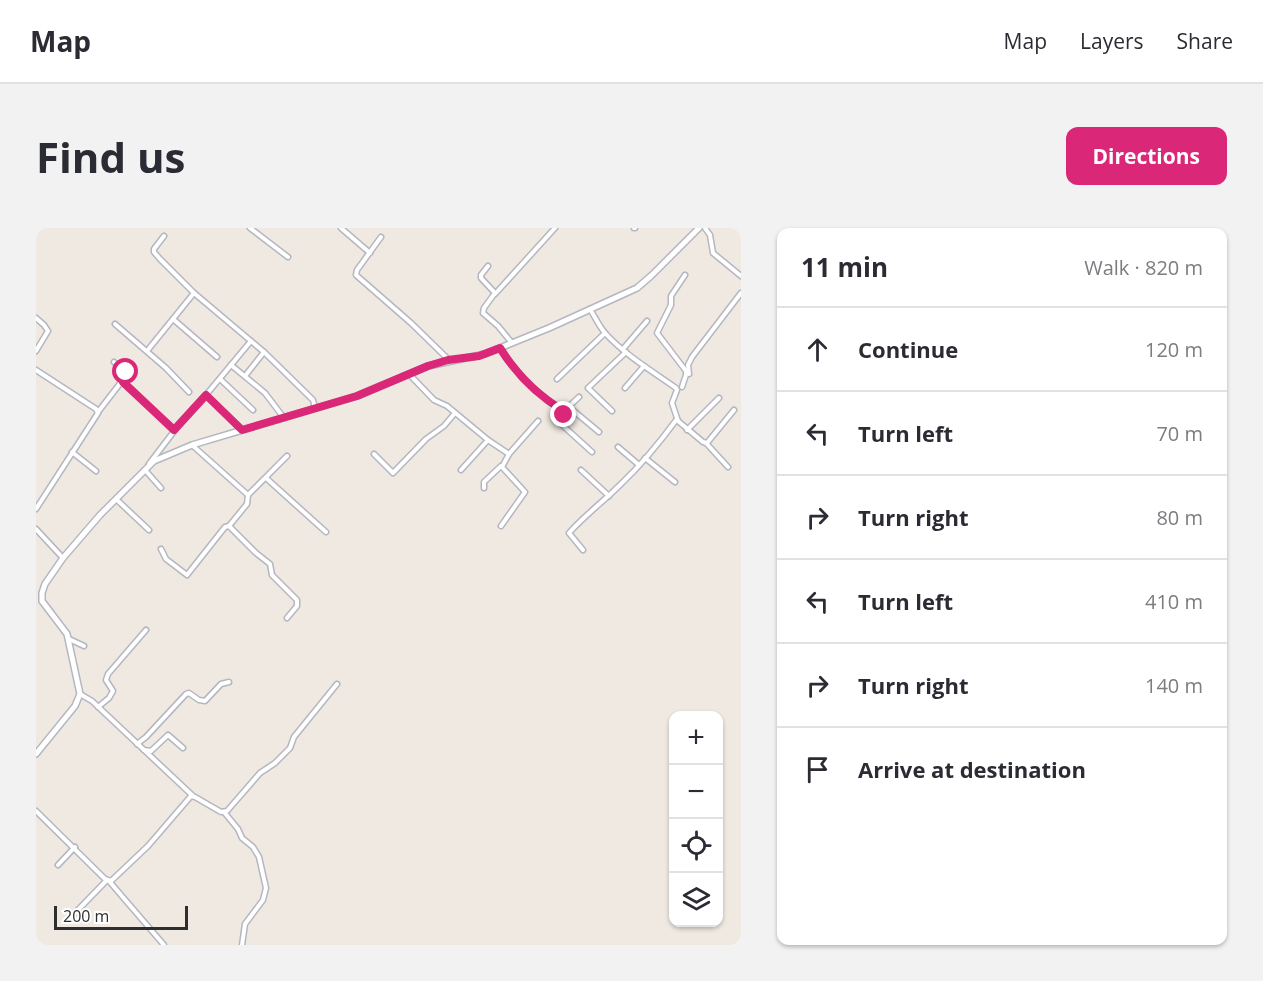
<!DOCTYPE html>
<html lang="en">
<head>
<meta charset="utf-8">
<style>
  :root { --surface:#fff; --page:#f2f2f3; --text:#2b2b33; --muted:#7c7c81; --line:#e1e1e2; --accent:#db2777 }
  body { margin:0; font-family:"Open Sans",sans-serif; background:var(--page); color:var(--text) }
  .controls { position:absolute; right:18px; bottom:18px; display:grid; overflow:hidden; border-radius:12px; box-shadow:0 2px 4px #0004 }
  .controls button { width:54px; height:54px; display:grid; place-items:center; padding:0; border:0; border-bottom:2px solid var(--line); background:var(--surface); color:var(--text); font:30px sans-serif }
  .scale { position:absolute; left:18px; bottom:15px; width:134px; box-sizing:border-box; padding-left:6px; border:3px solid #2e2e2e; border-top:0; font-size:16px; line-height:21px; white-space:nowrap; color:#2e2e2e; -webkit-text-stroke:4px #fff; paint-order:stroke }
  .stop { position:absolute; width:18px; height:18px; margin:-14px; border:4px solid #db2777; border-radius:50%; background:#fff }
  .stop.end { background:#db2777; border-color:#fff; box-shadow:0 2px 6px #0008 }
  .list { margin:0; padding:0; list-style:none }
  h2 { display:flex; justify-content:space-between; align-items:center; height:78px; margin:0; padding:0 24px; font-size:26px }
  h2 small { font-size:20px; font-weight:400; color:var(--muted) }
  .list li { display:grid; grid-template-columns:39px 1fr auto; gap:18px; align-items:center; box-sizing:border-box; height:84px; padding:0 24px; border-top:2px solid var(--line) }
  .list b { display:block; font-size:22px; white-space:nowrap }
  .list em { font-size:20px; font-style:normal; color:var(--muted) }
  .icon { flex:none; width:33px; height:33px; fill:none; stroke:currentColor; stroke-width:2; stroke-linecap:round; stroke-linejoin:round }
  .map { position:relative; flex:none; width:705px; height:717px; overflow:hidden; border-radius:12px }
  header { display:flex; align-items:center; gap:36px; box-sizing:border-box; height:84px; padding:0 30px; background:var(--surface); border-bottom:2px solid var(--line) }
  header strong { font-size:28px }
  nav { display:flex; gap:33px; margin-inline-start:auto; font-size:21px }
  .intro { display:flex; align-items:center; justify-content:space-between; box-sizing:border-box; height:144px; padding:0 36px }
  h1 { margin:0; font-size:42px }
  .button { padding:15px 27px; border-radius:12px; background:var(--accent); color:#fff; font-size:21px; font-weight:700 }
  main { display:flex; gap:36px; padding:0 36px }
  aside { flex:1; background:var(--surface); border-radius:12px; box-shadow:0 2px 4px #0004 }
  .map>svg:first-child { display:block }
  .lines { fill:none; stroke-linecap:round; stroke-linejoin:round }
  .street-casing { stroke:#b4b7c1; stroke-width:7 }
  .secondary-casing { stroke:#b4b7c1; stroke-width:8 }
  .street { stroke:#fff; stroke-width:4 }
  .secondary { stroke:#fff; stroke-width:5 }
  .route { stroke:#db2777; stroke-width:8 }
</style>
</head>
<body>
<header>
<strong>Map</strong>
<nav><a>Map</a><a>Layers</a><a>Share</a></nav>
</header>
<div class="intro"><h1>Find us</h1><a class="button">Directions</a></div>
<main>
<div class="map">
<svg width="705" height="717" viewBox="0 0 705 717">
  <rect width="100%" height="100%" fill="#efe9e1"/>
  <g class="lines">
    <!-- street casing -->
    <g class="street-casing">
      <g id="street">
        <path d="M214 0 252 29"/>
        <path d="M305 0 334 25"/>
        <path d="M598 0H599"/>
        <path d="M669 0 674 7 677 25 705 48"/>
        <path d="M128 8 118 21V24L124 31 158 65 228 124 277 172 279 180"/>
        <path d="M345 9 321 42 320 47 375 95 413 132"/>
        <path d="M452 38 445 47V50L459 65 448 80 447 85 462 98 476 115"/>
        <path d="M459 66 519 0"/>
        <path d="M554 81C559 89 563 98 569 105 589 127 616 143 640 160L641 162 636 175 642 193 667 214 671 215 698 182"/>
        <path d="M0 90 8 97 12 103 0 123"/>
        <path d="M137 91 181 129"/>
        <path d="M79 96 130 140 153 164"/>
        <path d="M464 120C481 147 501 167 528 183L543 169"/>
        <path d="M587 121 611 93"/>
        <path d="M111 123 158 65"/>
        <path d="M78 134 90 143 86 153 89 157 139 202"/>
        <path d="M195 137 229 165 248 190"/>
        <path d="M0 142 60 181 62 185 0 281"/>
        <path d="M373 146 398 172 411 178 452 212 473 226 466 239 489 264 465 298"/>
        <path d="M653 146 652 137 656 129 705 65"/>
        <path d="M209 148 228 124"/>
        <path d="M184 151 217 182"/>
        <path d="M521 151 569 105"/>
        <path d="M646 159 650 147V143L621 105 635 77V68L649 47"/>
        <path d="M589 160 608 138"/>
        <path d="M533 179 563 204"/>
        <path d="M528 183 524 195 556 224"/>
        <path d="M576 183 552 160 590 124"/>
        <path d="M62 184 86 153"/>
        <path d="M206 202 170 167 215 113"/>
        <path d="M651 202 683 170"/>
        <path d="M670 215 692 239"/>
        <path d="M156 217 212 267 251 228"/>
        <path d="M582 219 603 237"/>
        <path d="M36 224 60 243"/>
        <path d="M338 226 357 245 390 211 408 198 419 185"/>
        <path d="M473 226 502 193"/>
        <path d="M609 230 639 254"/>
        <path d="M113 236 139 202 170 167"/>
        <path d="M109 242 125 260"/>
        <path d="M425 242 452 212"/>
        <path d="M545 242 573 268"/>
        <path d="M230 250 290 304"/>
        <path d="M448 260V254L465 238"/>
        <path d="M212 267 211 276 193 298 220 325 234 336 236 347 261 372V378L251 390"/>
        <path d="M80 271 113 302"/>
        <path d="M0 301 27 330"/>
        <path d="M125 321 130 331 151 347 189 299 193 298"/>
        <path d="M547 322 533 305C549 287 568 273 585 256 605 237 624 214 641 191"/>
        <path d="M33 411 48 418"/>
        <path d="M44 466 56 473 157 568"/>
        <path d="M62 479 73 470 77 463 70 452 72 446 110 402"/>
        <path d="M101 516 110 509 150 466 153 465 163 472 169 473 185 456 193 454"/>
        <path d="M108 522 115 523 132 507 147 520"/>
        <path d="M0 583 69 651 75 653 112 618 155 568 159 569 185 584 191 583 224 545 239 535 254 520 258 509 301 456"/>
        <path d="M188 584 202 601 206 610 217 619 223 629 230 660 227 672 209 696 206 717"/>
        <path d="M22 637 39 619"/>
        <path d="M73 653 128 717"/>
        <path d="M38 686 71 652"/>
      </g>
    </g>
    <!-- secondary casing -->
    <g class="secondary-casing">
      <path id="secondary" d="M0 526 39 478 44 466 31 406 6 373V365L9 356 27 330 64 287 118 233 156 217 321 168 392 138 449 126 513 100 601 60 616 47 663 0"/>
    </g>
    <!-- street -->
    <use href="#street" class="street"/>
    <!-- secondary -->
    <use href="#secondary" class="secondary"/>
  </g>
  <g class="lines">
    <!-- route -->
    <path class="route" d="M90 144 87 154 138 202 170 167 206 202 321 168 392 138 412 132 443 128 464 120C481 147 501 167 528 183V187"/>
  </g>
</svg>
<div class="controls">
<button>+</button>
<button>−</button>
<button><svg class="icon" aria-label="locate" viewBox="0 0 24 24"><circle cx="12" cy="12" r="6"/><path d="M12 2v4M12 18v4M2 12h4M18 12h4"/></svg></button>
<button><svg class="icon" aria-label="layers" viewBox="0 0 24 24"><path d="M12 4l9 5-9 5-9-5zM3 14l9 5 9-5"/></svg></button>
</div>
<div class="scale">200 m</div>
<div class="stop" style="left:90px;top:144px"></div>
<div class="stop end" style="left:528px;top:187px"></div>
</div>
<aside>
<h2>11 min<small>Walk · 820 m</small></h2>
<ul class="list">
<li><svg class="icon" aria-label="ahead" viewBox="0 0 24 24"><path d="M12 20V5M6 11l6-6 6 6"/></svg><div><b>Continue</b></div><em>120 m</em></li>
<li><svg class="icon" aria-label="left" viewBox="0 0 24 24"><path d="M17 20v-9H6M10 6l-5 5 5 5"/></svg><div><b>Turn left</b></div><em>70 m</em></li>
<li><svg class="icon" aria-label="right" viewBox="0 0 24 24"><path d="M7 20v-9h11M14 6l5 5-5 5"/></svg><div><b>Turn right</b></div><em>80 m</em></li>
<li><svg class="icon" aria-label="left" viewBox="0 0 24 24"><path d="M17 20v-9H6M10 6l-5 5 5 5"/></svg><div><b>Turn left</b></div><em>410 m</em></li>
<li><svg class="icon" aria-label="right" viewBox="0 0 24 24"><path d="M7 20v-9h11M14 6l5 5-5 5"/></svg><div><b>Turn right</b></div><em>140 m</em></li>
<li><svg class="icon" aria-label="arrive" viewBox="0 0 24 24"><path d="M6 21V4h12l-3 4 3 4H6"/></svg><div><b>Arrive at destination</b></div></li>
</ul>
</aside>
</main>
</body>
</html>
